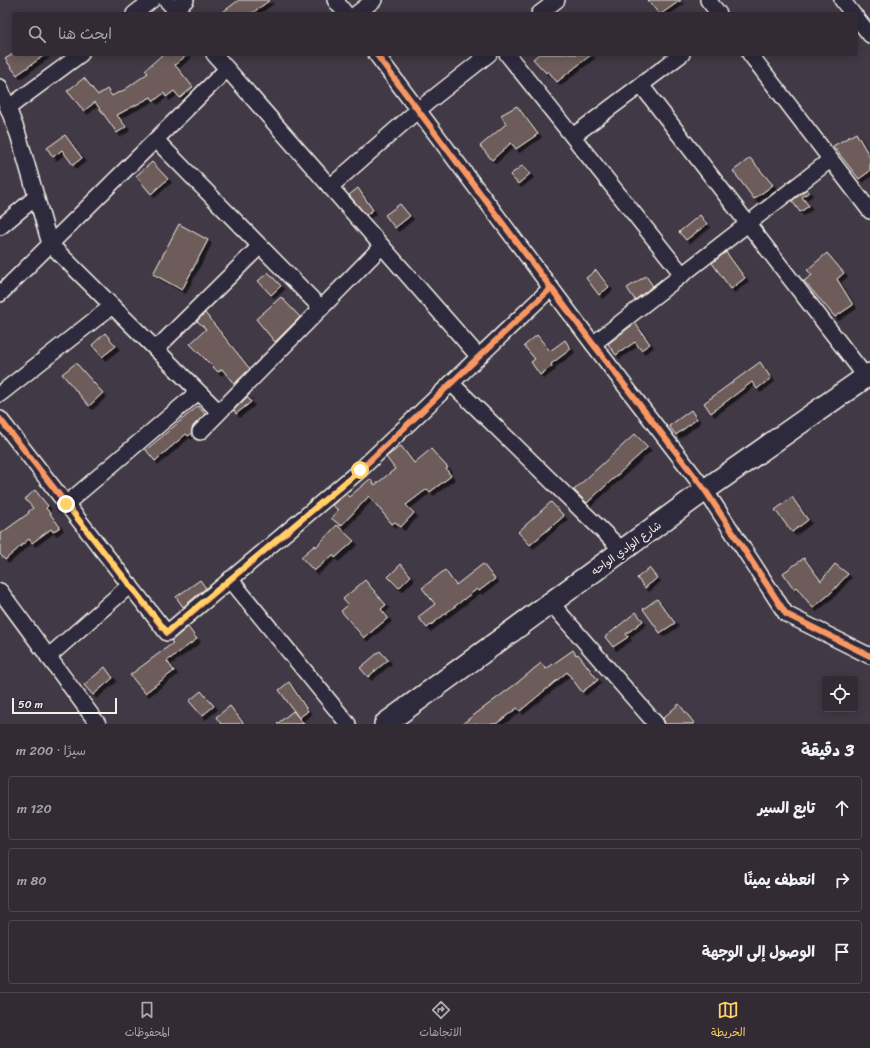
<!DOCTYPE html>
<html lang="ar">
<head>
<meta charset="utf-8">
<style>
  :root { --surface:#322b34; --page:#3a333c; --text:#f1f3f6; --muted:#a8a7ac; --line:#4d474f; --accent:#ffd166 }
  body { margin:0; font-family:Sriracha,"Playpen Sans Arabic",sans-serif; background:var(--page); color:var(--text); direction:rtl }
  .controls { position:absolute; right:12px; bottom:12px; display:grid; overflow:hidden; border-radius:4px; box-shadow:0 2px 10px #0003 }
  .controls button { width:36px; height:36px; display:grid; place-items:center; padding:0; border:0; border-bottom:1px solid var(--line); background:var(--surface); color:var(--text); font:20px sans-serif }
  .scale { position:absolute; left:12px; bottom:10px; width:105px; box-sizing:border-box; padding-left:4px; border:2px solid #f4f1e8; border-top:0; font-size:11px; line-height:14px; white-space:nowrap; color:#f4f1e8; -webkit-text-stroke:3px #2f2a3d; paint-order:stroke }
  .stop { position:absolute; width:12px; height:12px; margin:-9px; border:3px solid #ffd166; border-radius:50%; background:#fff }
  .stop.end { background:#ffd166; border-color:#fff; box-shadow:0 1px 4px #0008 }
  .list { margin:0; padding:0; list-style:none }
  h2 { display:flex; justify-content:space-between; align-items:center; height:52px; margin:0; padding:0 16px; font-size:17px }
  h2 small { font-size:13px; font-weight:400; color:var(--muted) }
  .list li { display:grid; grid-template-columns:26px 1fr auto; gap:12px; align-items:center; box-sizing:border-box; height:64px; margin:0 8px 8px; padding:0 8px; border:1px solid var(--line); border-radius:4px }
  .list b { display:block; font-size:15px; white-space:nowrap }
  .list em { font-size:13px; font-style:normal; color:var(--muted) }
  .icon { flex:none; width:22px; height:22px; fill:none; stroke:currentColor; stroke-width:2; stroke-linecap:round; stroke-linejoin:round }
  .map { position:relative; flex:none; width:870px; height:724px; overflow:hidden; direction:ltr }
  .search { position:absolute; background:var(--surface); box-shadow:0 2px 10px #0003; left:12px; right:12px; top:12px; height:44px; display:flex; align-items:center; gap:10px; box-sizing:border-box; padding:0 14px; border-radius:4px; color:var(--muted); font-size:15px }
  .sheet { height:268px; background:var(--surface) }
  nav { display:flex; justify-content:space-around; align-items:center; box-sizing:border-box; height:56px; border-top:1px solid var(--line); background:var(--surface); font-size:11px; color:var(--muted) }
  nav a { display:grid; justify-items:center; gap:2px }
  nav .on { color:var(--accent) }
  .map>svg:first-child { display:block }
  .building { fill:#6d5c5a; stroke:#f4f1e8; filter:url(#shadow) }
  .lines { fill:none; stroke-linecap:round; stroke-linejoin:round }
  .minor-casing { stroke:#f4f1e8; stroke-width:18 }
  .secondary-casing { stroke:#f4f1e8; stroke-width:24 }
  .minor { stroke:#2f2a3d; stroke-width:15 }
  .secondary { stroke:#2f2a3d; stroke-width:21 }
  .cycleway-casing { stroke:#2f2a3d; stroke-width:8 }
  .cycleway { stroke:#f99763; stroke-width:6 }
  .route { stroke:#ffd166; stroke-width:5 }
  .labels { text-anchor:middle; stroke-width:4; stroke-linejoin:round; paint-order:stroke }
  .street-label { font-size:11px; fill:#f4f1e8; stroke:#2f2a3d }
</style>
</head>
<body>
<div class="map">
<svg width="870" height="724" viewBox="0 0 870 724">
  <defs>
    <filter id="shadow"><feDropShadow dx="3.5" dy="3.5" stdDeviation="0" flood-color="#0009"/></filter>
  </defs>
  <rect width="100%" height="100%" fill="#423946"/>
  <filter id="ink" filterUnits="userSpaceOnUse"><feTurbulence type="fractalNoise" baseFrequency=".025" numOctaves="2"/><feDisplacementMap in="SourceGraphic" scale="8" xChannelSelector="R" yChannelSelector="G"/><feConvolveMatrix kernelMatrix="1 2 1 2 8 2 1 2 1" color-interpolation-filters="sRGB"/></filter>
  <g filter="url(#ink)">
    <!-- building -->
    <g class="building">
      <path d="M239 0H270L251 14H220Z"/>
      <path d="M648 0H681L661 14H659Z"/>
      <path d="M13 54H46L17 75 5 59Z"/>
      <path d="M163 54H188L175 65 193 87 180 98 174 91 166 97 164 93 154 101 151 97 117 115 126 127 117 133 95 102 84 111 67 91 84 78 98 95 107 89 112 96 119 92 120 93 148 73 145 70Z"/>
      <path d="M539 54H592L557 82 548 71 546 73 533 59Z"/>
      <path d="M517 106 538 134 516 149 511 143 492 160 480 146 506 124 501 115Z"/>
      <path d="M856 133 870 157V171L859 179 833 146Z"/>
      <path d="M65 135 82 158 73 165 62 150 53 157 47 148Z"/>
      <path d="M750 158 773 185 754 199 733 171Z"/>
      <path d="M152 162 168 179 151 194 136 176Z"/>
      <path d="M523 165 530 174 518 184 510 175Z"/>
      <path d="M358 188 373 210 366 215 349 195Z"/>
      <path d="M807 189 809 192 802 197 809 206 800 212 792 201Z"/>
      <path d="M400 204 410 216 395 228 385 215Z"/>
      <path d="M700 215 707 224 686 240 679 232Z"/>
      <path d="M179 224 208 240 182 290 153 274Z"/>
      <path d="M726 252 745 278 731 289 712 263Z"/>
      <path d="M827 253 844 273 837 279 853 305 835 317 804 281 812 275 807 270Z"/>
      <path d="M596 270 609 287 599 295 586 278Z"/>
      <path d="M268 272 281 286 271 295 258 281Z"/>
      <path d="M646 276 653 286 662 279 635 300 627 288Z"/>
      <path d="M281 297 300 317 275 342 256 319Z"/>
      <path d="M205 313 250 369 234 384 222 369 218 372 190 344 206 329 197 321Z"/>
      <path d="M635 323 650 344 641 350 635 342 616 355 608 344Z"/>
      <path d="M105 333 116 346 102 357 92 345Z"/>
      <path d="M537 335 550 351 565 340 571 349 551 364 552 366 540 375 531 362 535 359 524 346Z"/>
      <path d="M760 362 771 378 757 389 752 382 711 413 704 403Z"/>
      <path d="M76 363 103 393 89 406 62 374Z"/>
      <path d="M250 394 247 397 251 402 236 414 234 410Z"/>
      <path d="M198 406 205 414 193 426 191 434 188 436 186 434 155 461 146 450Z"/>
      <path d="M691 410 697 419 676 435 669 426Z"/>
      <path d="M635 434 648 447 587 503 574 490Z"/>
      <path d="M401 446 414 463 431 449 448 468 446 469 451 476 430 492 427 489 406 505 414 513 401 527 395 522 392 524 369 496 341 526 331 518 338 510 332 505 346 494 349 497 370 479 375 485 395 469 386 457Z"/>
      <path d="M35 490 48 506 46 508 60 527 53 532 51 529 32 543 29 539 5 560 0 554V534L29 513 28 512 33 508 25 499Z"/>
      <path d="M792 497 808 520 792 532 775 510Z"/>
      <path d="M551 502 564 516 530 545 518 532Z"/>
      <path d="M337 525 354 541 335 558 333 555 314 571 301 557 315 545 316 547Z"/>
      <path d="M804 558 821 581 835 564 848 574 831 593 813 608 796 587 794 589 783 573Z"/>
      <path d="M401 564 411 576 399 588 388 577Z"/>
      <path d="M483 564 495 579 479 591 477 589 427 628 418 617 435 604 422 588 445 570 456 585Z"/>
      <path d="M649 568 657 578 645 588 637 578Z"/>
      <path d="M200 580 206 588 183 607 176 597Z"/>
      <path d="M365 580 386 605 381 609 388 618 364 638 341 611 348 605 343 599Z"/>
      <path d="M657 599 675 623 660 633 643 609Z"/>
      <path d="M636 612 643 621 626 634 628 637 613 647 605 637Z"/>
      <path d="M188 627 197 639 167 661 174 671 145 693 130 675 173 643 171 641Z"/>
      <path d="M573 650 576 655 578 654 598 680 582 692 567 672 520 711 517 708 496 724H462L517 683 541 663 546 669Z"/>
      <path d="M380 651 388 660 368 677 360 668Z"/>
      <path d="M105 667 113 678 93 695 84 685Z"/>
      <path d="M289 682 308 711 299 718 279 690Z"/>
      <path d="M201 691 214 706 202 716 189 701Z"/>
      <path d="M679 704 695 724H665L663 718Z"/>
      <path d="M230 706 244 724H221L216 717Z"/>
      <path d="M293 711 304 724H277Z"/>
    </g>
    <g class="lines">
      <!-- minor casing -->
      <g class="minor-casing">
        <g id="minor">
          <path d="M166 0 179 14"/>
          <path d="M335 0 346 14"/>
          <path d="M708 0 719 14"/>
          <path d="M842 0 853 14"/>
          <path d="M175 9 186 0"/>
          <path d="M134 14 152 0"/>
          <path d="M356 14 374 0"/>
          <path d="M539 14 557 0"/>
          <path d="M856 17 870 35"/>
          <path d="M214 54 479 357"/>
          <path d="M376 54 593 344 705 490 786 614 870 656"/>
          <path d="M507 54 682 274"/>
          <path d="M750 54 870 211"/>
          <path d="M641 85 866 377"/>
          <path d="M0 87 18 134 50 244 219 412"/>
          <path d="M8 108 81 54"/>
          <path d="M573 136 682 54"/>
          <path d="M156 140 321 308"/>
          <path d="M330 187 418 110 489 54"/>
          <path d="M0 227 36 197"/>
          <path d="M0 294 227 69"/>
          <path d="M593 344 830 160"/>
          <path d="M156 349 260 246"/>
          <path d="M451 383 622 550"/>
          <path d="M0 394 112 306"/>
          <path d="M0 419 167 633 360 470 551 288"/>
          <path d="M200 432 382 246"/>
          <path d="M66 504 198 392"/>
          <path d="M230 579 348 724"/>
          <path d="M0 591 98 724"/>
          <path d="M551 603 656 724"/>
          <path d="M48 657 130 585"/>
        </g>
      </g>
      <!-- secondary casing -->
      <g class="secondary-casing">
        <path id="secondary" d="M385 724 705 490 870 374"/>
      </g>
      <!-- minor -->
      <use href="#minor" class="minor"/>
      <!-- secondary -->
      <use href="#secondary" class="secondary"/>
      <!-- cycleway casing -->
      <g class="cycleway-casing">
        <g id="cycleway">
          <path d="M376 54 593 344 705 490 786 614 870 656"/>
          <path d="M0 419 167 633 360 470 551 288"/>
        </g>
      </g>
      <!-- cycleway -->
      <use href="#cycleway" class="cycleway"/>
    </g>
  </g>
  <g class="lines" filter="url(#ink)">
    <!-- route -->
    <path class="route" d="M66 504 167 632 360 470"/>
  </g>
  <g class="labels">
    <!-- street labels -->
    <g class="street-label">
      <text transform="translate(626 548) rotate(-36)" y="4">شارع الوادي الواحه</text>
    </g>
  </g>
</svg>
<div class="controls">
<button><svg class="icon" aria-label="locate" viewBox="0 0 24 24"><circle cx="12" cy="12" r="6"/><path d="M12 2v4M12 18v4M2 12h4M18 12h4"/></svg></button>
</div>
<div class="scale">50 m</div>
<div class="stop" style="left:360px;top:470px"></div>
<div class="stop end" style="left:66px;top:504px"></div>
<div class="search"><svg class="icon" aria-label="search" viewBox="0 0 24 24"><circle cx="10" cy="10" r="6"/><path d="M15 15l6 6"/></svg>ابحث هنا</div>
</div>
<section class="sheet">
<h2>3 دقيقة<small>سيرًا · 200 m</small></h2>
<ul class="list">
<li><svg class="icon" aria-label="ahead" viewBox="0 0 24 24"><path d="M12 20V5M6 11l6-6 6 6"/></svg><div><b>تابع السير</b></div><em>120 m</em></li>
<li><svg class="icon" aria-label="right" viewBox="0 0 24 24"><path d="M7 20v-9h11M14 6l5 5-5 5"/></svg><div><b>انعطف يمينًا</b></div><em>80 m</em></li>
<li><svg class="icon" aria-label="arrive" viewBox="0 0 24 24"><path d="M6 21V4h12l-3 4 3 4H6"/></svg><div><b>الوصول إلى الوجهة</b></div></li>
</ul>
</section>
<nav>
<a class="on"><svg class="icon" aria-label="map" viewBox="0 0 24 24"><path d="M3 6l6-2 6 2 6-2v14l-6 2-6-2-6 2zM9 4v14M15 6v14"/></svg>الخريطة</a>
<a><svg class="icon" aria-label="directions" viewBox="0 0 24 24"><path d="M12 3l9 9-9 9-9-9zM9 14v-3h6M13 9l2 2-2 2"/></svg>الاتجاهات</a>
<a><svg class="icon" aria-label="saved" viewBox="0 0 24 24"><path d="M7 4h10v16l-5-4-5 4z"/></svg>المحفوظات</a>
</nav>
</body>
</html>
